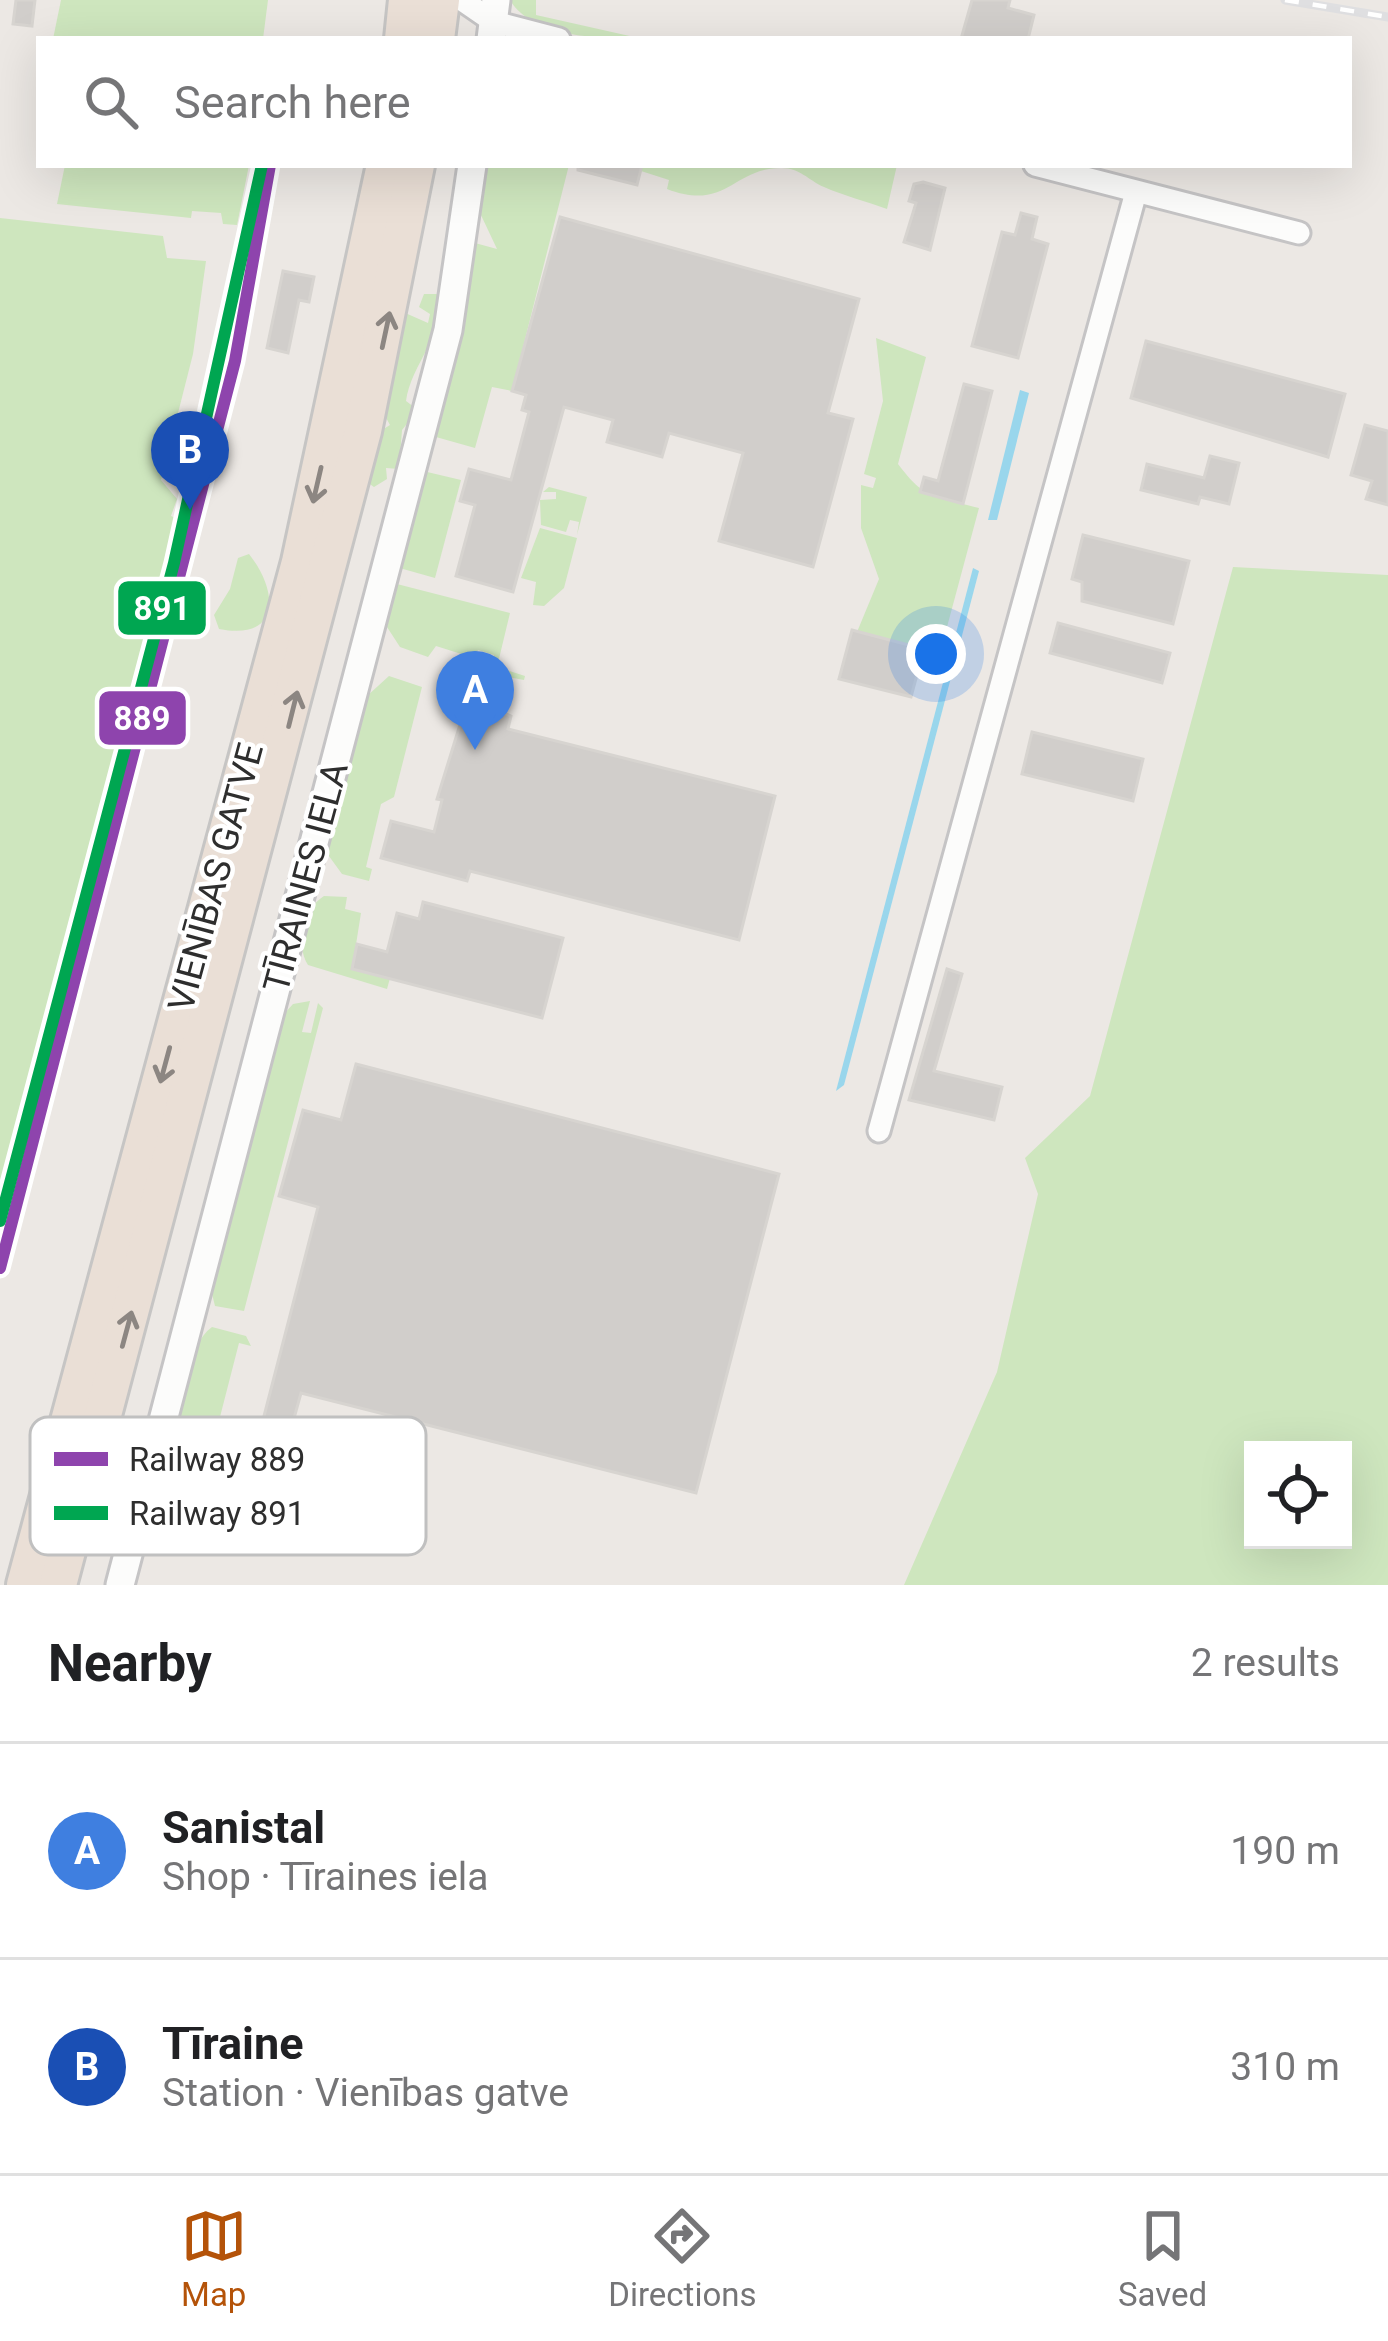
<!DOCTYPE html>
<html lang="en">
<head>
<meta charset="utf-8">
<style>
  :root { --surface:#fff; --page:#f2f2f2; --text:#202124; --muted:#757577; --line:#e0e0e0; --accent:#b45309 }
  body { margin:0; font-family:Roboto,sans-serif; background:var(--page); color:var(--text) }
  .controls { position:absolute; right:36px; bottom:36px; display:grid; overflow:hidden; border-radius:0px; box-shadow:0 12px 48px #0002 }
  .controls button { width:108px; height:108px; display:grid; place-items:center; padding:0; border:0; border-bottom:3px solid var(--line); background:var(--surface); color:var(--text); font:60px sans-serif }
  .you { position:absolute; left:936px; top:654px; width:42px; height:42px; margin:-30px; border:9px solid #fff; border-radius:50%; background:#1a73e8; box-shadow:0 0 0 18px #1a73e833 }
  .badge { display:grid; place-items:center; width:78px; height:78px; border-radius:50%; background:var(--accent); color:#fff; font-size:39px; font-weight:700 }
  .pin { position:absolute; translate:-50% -99px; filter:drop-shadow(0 3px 6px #0008) }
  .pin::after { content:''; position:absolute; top:63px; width:42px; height:36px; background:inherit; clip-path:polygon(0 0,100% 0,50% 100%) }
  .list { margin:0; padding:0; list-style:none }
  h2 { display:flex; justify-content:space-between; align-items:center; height:156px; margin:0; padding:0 48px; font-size:51px }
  h2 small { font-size:39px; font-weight:400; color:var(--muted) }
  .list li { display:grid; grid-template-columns:78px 1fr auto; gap:36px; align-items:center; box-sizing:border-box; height:216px; padding:0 48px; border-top:3px solid var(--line) }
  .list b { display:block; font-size:45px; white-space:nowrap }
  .list p { margin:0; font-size:39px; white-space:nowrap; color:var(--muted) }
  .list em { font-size:39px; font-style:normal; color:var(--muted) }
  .icon { flex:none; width:66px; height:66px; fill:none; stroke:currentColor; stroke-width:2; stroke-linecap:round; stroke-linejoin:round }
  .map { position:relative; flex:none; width:1388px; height:1585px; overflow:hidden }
  .search { position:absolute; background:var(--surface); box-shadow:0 12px 48px #0002; left:36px; right:36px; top:36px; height:132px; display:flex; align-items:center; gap:30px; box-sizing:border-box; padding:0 42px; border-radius:0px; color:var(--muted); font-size:45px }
  .sheet { height:588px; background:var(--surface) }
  nav { display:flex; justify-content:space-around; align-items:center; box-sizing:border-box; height:168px; border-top:3px solid var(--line); background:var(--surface); font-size:33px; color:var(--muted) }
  nav a { display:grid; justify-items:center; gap:6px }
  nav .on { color:var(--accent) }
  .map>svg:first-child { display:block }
  .green { fill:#cee6be; fill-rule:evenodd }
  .water { fill:#99d6ec }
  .building { fill:#d1cecb; stroke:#d7d4d0; stroke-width:3 }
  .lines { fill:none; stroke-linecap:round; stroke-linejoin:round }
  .street-casing { stroke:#c5c4c5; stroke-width:27 }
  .secondary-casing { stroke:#c5c4c5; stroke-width:33 }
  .highway-casing { stroke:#c6c5c4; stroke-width:42 }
  .street { stroke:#fcfcfb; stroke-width:21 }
  .secondary { stroke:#fcfcfb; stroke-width:27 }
  .highway { stroke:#eadfd6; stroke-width:36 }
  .rail-casing { stroke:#dfdfe1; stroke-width:9 }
  .rail { stroke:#fff; stroke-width:4.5; stroke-dasharray:14; stroke-linecap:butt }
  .rail-1-casing { stroke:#fff; stroke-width:21 }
  .rail-2-casing { stroke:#fff; stroke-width:21 }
  .rail-1 { stroke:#8e44ad; stroke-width:12 }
  .rail-2 { stroke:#00a651; stroke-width:12 }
  .oneway { stroke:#8c8682 }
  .labels { text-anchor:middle; stroke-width:9; stroke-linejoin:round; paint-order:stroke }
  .street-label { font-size:36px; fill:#2e2e2e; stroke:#fff }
  .key { fill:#fff; stroke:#c0c0c0; stroke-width:3 }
  .key-label { font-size:33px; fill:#2e2e2e }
  .line-badge { stroke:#fff; stroke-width:4.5 }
  .badge-label { font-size:33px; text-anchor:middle; font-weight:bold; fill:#fff }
</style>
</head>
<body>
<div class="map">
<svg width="1388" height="1585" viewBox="0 0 1388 1585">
  <rect width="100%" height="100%" fill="#ece8e4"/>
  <!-- green -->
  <g class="green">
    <path d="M61 0H268L263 39H53Z"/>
    <path d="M510 0H536V15L643 39C604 39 532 38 510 0Z"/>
    <path d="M65 165H249L237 225 223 224 221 213 192 211 191 218 57 204Z"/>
    <path d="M485 165H569L512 391 492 387 475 448 436 437 430 431 456 348 475 243 497 249 480 213Z"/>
    <path d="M642 165H897L887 209C866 201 844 196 824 187 808 180 800 168 782 168 733 167 727 212 667 189L669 180 641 171Z"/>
    <path d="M0 218 163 236 167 258 206 261 193 354 161 480 177 499 171 516 178 519 0 1189Z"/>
    <path d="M424 294H441C446 334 411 364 406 401L418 410 402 430 399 469 386 468 387 479 374 487 364 480 377 433 390 425 384 414 398 352 393 341 403 312 428 323 430 314 419 307Z"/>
    <path d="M876 338 926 357 898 464C925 500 934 496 979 508L940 653 857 632 879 579 861 528V485L873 488 876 478 864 474 883 401Z"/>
    <path d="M423 471 461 480 435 578 396 567Z"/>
    <path d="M549 487 587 497 577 535 579 522 570 520 566 532 541 525 540 500 556 499V492H543Z"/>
    <path d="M540 528 577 538 564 588 544 606 533 605 536 582 521 578Z"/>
    <path d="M249 554C279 592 281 641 219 629L214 615 230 589 238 558Z"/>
    <path d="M1233 567 1388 575V1585H904L997 1372 1038 1194 1025 1158 1090 1096ZM1253 1450H1343V1540H1253Z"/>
    <path d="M393 583 510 613 497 667 525 676 524 680 491 674 494 655 478 650 474 658 436 646 428 657 400 647 387 627Z"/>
    <path d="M389 676 422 687 394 797 381 804 366 867 372 869 369 881 342 874 326 852 367 696Z"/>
    <path d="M324 896 347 897 345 909 361 913 354 957 390 978 387 989 308 965C295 944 303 909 324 896Z"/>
    <path d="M310 1001 302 1032 311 1033 318 1003 323 1008 244 1311 215 1306 211 1290 284 1014 293 1004Z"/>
    <path d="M212 1327 246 1336 251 1346 239 1343 212 1448 304 1474 299 1488 295 1481 192 1453 180 1441C180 1412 185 1346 212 1327Z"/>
  </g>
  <!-- water -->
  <g class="water">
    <path d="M1020 390 1029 393 997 520H988Z"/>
    <path d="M973 568 979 571 844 1085 836 1091Z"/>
  </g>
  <!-- building -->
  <g class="building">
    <path d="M16 0H35L32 26 13 24Z"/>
    <path d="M972 0H1010L1008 8 1034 15 1028 39H961Z"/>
    <path d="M578 165H642L637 185 578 170Z"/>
    <path d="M923 182 945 188 930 250 904 242 916 203 909 201 914 184Z"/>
    <path d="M1021 213 1037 217 1032 239 1048 244 1018 358 972 346 1002 232 1015 235Z"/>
    <path d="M560 217 859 299 828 413 853 419 813 567 719 541 743 453 669 433 662 457 607 442 613 420 564 407 513 592 456 576 475 505 460 501 469 469 511 480 529 412 522 410 526 395 512 391Z"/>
    <path d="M283 271 314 277 309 302 299 300 288 353 267 348Z"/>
    <path d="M1146 341 1345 394 1328 457 1131 398Z"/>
    <path d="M964 384 992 391 963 504 920 492 924 477 938 481Z"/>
    <path d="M1365 425 1388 431V505L1366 499 1372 481 1351 475Z"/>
    <path d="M1210 456 1239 463 1229 504 1200 497 1198 504 1141 490 1147 464 1204 478Z"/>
    <path d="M1083 535 1189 561 1173 624 1082 601V582L1072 579Z"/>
    <path d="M1058 623 1170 653 1162 683 1050 653Z"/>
    <path d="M852 630 924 649 911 697 839 679Z"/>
    <path d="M484 704 511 716 508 729 775 796 739 940 470 871 467 881 381 858 391 821 434 832 442 800 437 799 466 705 483 709Z"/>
    <path d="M1032 732 1143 759 1133 801 1022 774Z"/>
    <path d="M423 902 563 938 542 1018 352 969 357 944 387 952 397 913 419 919Z"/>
    <path d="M947 969 962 974 934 1071 1002 1087 994 1120 909 1100Z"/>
    <path d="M356 1064 779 1174 696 1493 301 1393 283 1458 255 1451 318 1207 279 1196 303 1110 341 1120Z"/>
  </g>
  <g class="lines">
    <!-- street casing -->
    <g class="street-casing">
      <g id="street">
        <path d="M462 0 494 22 559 39"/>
        <path d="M1035 165 1299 233"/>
        <path d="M879 1131 1136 192"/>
      </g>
    </g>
    <!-- secondary casing -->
    <g class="secondary-casing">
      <g id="secondary">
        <path d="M491 39 496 0"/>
        <path d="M120 1585 448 330 472 165"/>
      </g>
    </g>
    <!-- highway casing -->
    <g class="highway-casing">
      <g id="highway">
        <path d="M403 39 407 0"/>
        <path d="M436 39 441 0"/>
        <path d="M25 1585 300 562 385 165"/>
        <path d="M58 1585 363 431 416 165"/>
      </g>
    </g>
    <!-- street -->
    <use href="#street" class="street"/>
    <!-- secondary -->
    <use href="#secondary" class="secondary"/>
    <!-- highway -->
    <use href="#highway" class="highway"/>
    <!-- rail casing -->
    <g class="rail-casing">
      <path id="rail" d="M1285 0 1388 17"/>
    </g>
    <!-- rail -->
    <use href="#rail" class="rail"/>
    <!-- rail-1 casing -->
    <g class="rail-1-casing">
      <path id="rail-1" d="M0 1268 235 361 270 165"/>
    </g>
    <!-- rail-2 casing -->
    <g class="rail-2-casing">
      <path id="rail-2" d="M0 1221 174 563 262 165"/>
    </g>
    <!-- rail-1 -->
    <use href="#rail-1" class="rail-1"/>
    <!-- rail-2 -->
    <use href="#rail-2" class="rail-2"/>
  </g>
  <!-- one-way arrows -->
  <defs><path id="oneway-shaft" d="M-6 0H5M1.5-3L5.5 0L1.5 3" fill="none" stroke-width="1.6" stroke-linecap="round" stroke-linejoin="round" transform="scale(3)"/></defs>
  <g class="oneway">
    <use href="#oneway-shaft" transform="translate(386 330) rotate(-78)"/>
    <use href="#oneway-shaft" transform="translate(317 485) rotate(103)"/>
    <use href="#oneway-shaft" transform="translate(293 709) rotate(-76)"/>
    <use href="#oneway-shaft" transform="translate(165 1065) rotate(105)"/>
    <use href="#oneway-shaft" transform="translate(127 1329) rotate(-75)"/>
  </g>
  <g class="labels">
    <!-- street labels -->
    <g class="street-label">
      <text transform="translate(215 877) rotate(-75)" y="13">VIENĪBAS GATVE</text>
      <text transform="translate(305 877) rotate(-75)" y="13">TĪRAINES IELA</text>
    </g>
  </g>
  <!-- legend -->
  <rect x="30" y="1417" width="396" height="138" rx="18" class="key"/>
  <rect x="54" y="1452" width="54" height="14" fill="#8e44ad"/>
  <rect x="54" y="1506" width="54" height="14" fill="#00a651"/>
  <g class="key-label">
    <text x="129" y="1471">Railway 889</text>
    <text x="129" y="1525">Railway 891</text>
  </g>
  <g class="line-badge">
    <rect x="116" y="579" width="92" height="58" rx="12" fill="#00a651"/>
    <rect x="97" y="689" width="91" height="58" rx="12" fill="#8e44ad"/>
  </g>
  <g class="badge-label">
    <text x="162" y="620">891</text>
    <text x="142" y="730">889</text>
  </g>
</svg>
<div class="controls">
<button><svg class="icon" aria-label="locate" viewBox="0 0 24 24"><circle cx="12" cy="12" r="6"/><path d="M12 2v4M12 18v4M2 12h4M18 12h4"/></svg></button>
</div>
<div class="you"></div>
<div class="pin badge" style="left:475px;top:750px;background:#3f7fe0">A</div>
<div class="pin badge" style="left:190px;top:510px;background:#1a4fb4">B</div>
<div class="search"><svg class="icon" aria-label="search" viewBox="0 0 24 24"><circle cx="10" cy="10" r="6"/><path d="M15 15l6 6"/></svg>Search here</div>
</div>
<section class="sheet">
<h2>Nearby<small>2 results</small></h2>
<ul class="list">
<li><span class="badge" style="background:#3f7fe0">A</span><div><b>Sanistal</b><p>Shop · Tīraines iela</p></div><em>190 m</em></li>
<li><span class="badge" style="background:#1a4fb4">B</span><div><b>Tīraine</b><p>Station · Vienības gatve</p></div><em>310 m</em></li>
</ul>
</section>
<nav>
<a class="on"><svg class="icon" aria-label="map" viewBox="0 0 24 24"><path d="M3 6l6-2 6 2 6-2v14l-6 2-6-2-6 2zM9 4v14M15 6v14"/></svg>Map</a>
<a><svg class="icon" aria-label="directions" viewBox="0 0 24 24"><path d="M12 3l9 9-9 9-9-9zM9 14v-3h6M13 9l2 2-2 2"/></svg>Directions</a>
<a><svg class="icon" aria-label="saved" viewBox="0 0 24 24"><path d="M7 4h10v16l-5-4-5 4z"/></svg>Saved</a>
</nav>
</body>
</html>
